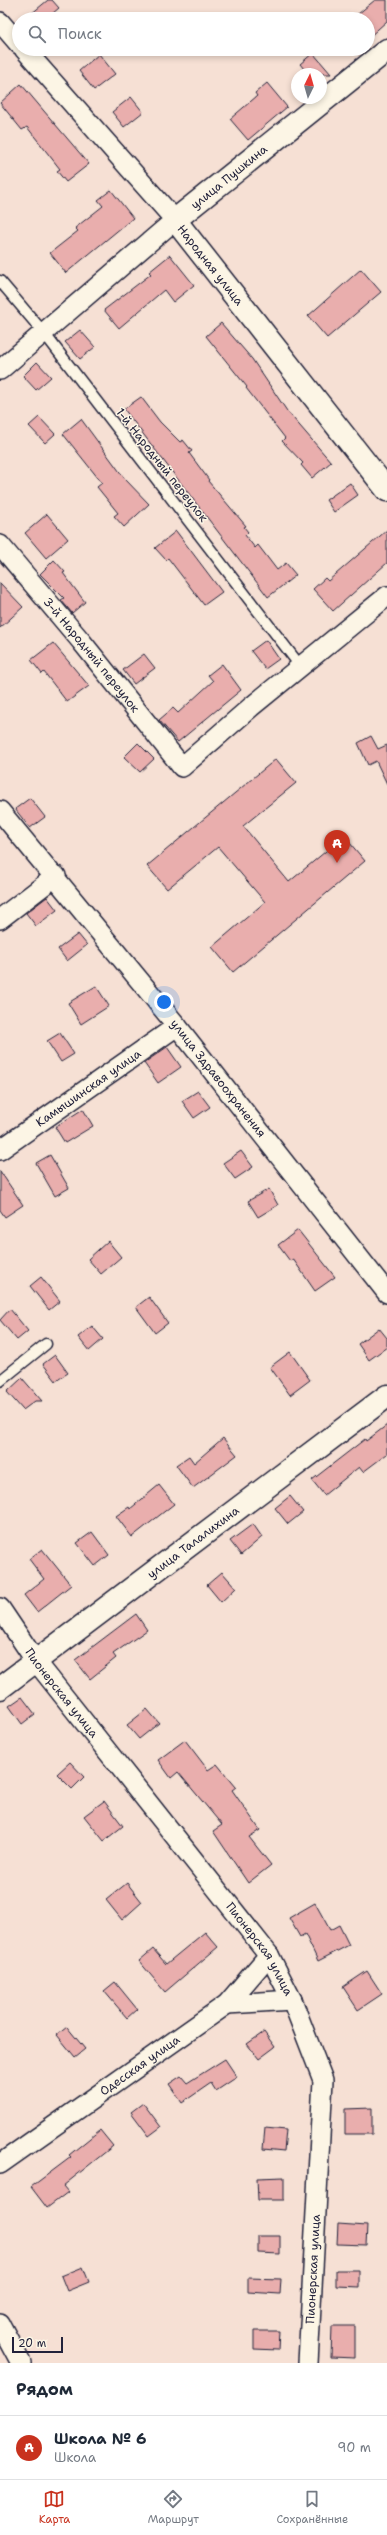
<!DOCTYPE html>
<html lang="ru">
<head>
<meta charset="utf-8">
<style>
  :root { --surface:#fff; --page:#f6f6f7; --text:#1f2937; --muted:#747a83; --line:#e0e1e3; --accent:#c8321e }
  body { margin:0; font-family:"Shantell Sans",sans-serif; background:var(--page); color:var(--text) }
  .compass { position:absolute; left:291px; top:68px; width:36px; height:36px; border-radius:50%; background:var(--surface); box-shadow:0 2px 6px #0003; rotate:5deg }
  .scale { position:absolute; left:12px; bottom:10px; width:51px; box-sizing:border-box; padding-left:4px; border:2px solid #22223b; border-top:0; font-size:11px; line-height:14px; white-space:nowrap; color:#22223b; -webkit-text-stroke:3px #fcf5e5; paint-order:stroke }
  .you { position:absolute; left:164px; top:1002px; width:14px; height:14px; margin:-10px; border:3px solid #fff; border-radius:50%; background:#1a73e8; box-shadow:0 0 0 6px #1a73e833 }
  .badge { display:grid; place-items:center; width:26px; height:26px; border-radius:50%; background:var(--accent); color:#fff; font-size:13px; font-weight:700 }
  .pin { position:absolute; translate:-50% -33px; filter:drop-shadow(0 1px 2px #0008) }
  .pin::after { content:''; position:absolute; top:21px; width:14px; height:12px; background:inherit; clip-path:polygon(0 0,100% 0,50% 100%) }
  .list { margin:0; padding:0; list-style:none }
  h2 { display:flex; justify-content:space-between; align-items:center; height:52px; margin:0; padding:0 16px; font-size:17px }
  h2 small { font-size:13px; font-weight:400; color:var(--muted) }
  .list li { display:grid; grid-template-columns:26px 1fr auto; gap:12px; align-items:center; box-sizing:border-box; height:64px; padding:0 16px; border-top:1px solid var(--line) }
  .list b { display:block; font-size:15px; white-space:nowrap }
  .list p { margin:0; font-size:13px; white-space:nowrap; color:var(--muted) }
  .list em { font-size:13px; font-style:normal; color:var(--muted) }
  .icon { flex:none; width:22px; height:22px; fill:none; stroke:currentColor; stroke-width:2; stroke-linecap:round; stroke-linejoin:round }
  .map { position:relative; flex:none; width:387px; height:2363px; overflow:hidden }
  .search { position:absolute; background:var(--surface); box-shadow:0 2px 6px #0003; left:12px; right:12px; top:12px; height:44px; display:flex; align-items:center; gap:10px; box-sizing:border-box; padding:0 14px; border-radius:22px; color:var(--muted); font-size:15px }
  .sheet { height:116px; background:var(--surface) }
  nav { display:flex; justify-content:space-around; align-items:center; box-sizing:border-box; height:56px; border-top:1px solid var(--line); background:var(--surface); font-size:11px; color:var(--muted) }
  nav a { display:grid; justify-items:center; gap:2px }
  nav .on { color:var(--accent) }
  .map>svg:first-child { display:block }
  .building { fill:#e9aead; stroke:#22223b }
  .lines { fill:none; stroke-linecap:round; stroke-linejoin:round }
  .lane-casing { stroke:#22223b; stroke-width:13 }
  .street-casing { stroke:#22223b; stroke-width:22 }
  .secondary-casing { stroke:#22223b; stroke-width:25 }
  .lane { stroke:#fcf5e5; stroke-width:10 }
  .street { stroke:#fcf5e5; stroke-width:19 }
  .secondary { stroke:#fcf5e5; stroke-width:22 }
  .labels { text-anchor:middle; stroke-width:3; stroke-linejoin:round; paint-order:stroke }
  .street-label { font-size:12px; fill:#22223b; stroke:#fcf5e5 }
</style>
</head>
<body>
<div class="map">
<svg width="387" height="2363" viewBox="0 0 387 2363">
  <rect width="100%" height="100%" fill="#f6e0d4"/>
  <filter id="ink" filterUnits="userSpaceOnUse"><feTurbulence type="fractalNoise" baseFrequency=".025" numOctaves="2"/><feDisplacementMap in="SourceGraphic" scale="8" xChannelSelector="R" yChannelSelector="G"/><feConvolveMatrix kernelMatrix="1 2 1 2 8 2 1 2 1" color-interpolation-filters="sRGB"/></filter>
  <g filter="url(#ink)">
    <!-- building -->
    <g class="building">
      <path d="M48 0H52L59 8 46 19H25Z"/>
      <path d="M375 0H387V21L368 38V19H352Z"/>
      <path d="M313 53 331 74H308L300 64Z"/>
      <path d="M99 54 115 74 94 90 79 71Z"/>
      <path d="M267 83 287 107 248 140 230 119 257 96 255 93Z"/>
      <path d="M21 84 89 164 66 182 57 171 60 169 27 127 22 130 0 103Z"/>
      <path d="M131 97 143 112 124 127 112 112Z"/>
      <path d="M111 190 133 218 66 273 50 253 78 231 75 228 103 206 98 200Z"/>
      <path d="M170 255 194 285 173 302 164 290 119 328 104 310 151 274 149 272Z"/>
      <path d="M361 269 381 292 327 338 308 316Z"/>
      <path d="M221 323 252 359 287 411 331 462 312 478 301 465 303 463 282 441 285 438 246 388 247 387 206 336Z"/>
      <path d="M80 330 95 347 80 359 65 342Z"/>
      <path d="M37 362 51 377 36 390 23 376Z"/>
      <path d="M141 397 160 422 180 442 183 440 192 451 189 453 209 480 208 481 246 526 244 527 248 532 245 535 255 548 258 545 277 570 286 563 296 575 268 597 124 409Z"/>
      <path d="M39 417 55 434 45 443 29 426Z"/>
      <path d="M81 419 125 479 149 504 124 527 114 516 118 513 97 487 102 483 63 434Z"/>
      <path d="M350 483 358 495 334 512 326 500Z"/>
      <path d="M47 514 68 539 46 558 25 533Z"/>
      <path d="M387 530V563L333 611 313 589 325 578 328 581Z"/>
      <path d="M176 531 222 592 204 605 168 558 166 560 155 548Z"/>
      <path d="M54 560 65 572 63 573 85 602 72 613 61 600 64 598 40 574Z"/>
      <path d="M0 583 23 607 0 628Z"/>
      <path d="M266 640 279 659 265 669 251 651Z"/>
      <path d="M53 643 89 686 67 702 44 672 42 674 31 660Z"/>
      <path d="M144 654 155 668 134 684 123 670Z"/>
      <path d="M222 664 241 690 178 742 159 720 173 708 178 713 213 681 208 675Z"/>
      <path d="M371 736 378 749 387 745V784L376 761 368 765 358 743Z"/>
      <path d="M138 743 154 759 140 772 124 757Z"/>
      <path d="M276 759 296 783 243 826 289 882 344 836 365 861 233 972 212 947 265 902 218 847 167 889 147 866Z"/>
      <path d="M30 798 45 817 30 828 15 809Z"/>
      <path d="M47 897 57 910 36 926 26 913Z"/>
      <path d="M78 934 87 945 67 961 58 949Z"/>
      <path d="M96 986 109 1006 81 1024 68 1003Z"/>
      <path d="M60 1033 74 1054 61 1062 47 1041Z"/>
      <path d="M167 1047 181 1067 158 1083 144 1063Z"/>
      <path d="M198 1091 210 1107 194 1118 182 1101Z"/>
      <path d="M83 1109 93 1126 65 1143 55 1127Z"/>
      <path d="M241 1151 253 1167 235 1179 223 1163Z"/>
      <path d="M50 1155 69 1188 55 1196 36 1163Z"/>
      <path d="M0 1171 23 1205 5 1217 0 1210Z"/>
      <path d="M269 1189 278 1205 258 1217 248 1201Z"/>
      <path d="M298 1230 335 1277 315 1291 293 1259 290 1261 278 1245Z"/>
      <path d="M108 1241 121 1257 101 1274 88 1259Z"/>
      <path d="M41 1277 60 1301 49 1310 30 1286Z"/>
      <path d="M149 1297 168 1323 155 1333 136 1307Z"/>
      <path d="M10 1309 28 1331 17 1340 0 1320Z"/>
      <path d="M92 1326 103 1339 89 1351 78 1337Z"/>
      <path d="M379 1328 387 1338V1347L369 1360 358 1344Z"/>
      <path d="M290 1352 310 1380 290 1395 270 1367Z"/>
      <path d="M55 1355 68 1373 56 1381 43 1364Z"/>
      <path d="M22 1378 42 1401H35L23 1410 7 1392Z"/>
      <path d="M387 1425V1454L363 1472 359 1467 324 1495 312 1480 365 1439 366 1441Z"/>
      <path d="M223 1438 237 1455 193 1488 176 1465 189 1456 194 1463Z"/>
      <path d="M159 1485 174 1504 132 1537 116 1516 129 1507 130 1509Z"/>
      <path d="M290 1496 303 1512 288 1524 275 1508Z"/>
      <path d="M253 1524 262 1537 241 1555 230 1541Z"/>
      <path d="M92 1532 109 1555 95 1566 77 1543Z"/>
      <path d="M42 1549 71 1585 37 1612 24 1595 44 1579 29 1559Z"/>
      <path d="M222 1572 236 1588 221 1602 207 1585Z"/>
      <path d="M136 1614 147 1630 113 1654 116 1658 90 1679 75 1660Z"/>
      <path d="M22 1697 35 1714 22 1724 9 1706Z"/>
      <path d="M147 1709 159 1723 139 1739 127 1725Z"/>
      <path d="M185 1740 208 1770 217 1764 236 1787 232 1790 260 1830 249 1837 271 1865 248 1883 213 1831 222 1825 178 1772 171 1778 158 1760Z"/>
      <path d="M70 1762 84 1777 72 1789 57 1774Z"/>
      <path d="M104 1801 123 1826 104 1841 84 1816Z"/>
      <path d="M127 1883 142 1902 122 1920 106 1900Z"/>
      <path d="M315 1903 330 1930 339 1925 349 1945 318 1961 305 1934 300 1937 289 1918Z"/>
      <path d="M205 1932 218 1947 165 1992 139 1961 153 1949 166 1964Z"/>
      <path d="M367 1971 382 1994 358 2010 343 1987Z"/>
      <path d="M115 1982 137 2009 127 2018 104 1991Z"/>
      <path d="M67 2027 85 2049 75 2057 57 2035Z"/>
      <path d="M264 2032 275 2047 259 2059 247 2044Z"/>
      <path d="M225 2059 237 2077 216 2091 211 2083 182 2103 169 2084 181 2076 187 2083Z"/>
      <path d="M143 2103 161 2127 149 2136 131 2112Z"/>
      <path d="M372 2108V2134H345V2109Z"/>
      <path d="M265 2128 286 2130 284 2151 263 2149Z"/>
      <path d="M100 2130 113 2146 63 2186 68 2192 47 2208 31 2187 71 2157 69 2155Z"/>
      <path d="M284 2177V2200H258L257 2178Z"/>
      <path d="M338 2224 367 2226 366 2245 337 2244Z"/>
      <path d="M258 2236H280V2254L258 2253Z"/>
      <path d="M83 2267 89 2282 67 2291 61 2276Z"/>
      <path d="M336 2270H359V2287L336 2286Z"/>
      <path d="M248 2278 281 2279 280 2294 248 2292Z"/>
      <path d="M332 2326H355V2358L331 2357Z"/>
      <path d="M254 2331H279L278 2350 254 2349Z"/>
    </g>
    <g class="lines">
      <!-- lane casing -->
      <g class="lane-casing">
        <g id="lane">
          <path d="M0 281 44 333 301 667"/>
          <path d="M0 1381 46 1344"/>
        </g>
      </g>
      <!-- street casing -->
      <g class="street-casing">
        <g id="street">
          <path d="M0 22 19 44"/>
          <path d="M0 370 175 220 24 49"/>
          <path id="s1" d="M0 545 81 641 182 767 251 707 387 596"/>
          <path id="s2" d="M0 811 177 1026 387 1293"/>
          <path d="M0 919 56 876"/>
          <path id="s3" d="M0 1150 177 1026"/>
          <path id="s4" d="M0 1608 35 1660 269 1955 292 2000 323 2080 308 2363"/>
          <path d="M227 2004 292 2000"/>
          <path id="s5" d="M0 2164 227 2004 269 1955"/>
          <path d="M0 2324 21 2363"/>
        </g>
      </g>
      <!-- secondary casing -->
      <g class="secondary-casing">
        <g id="secondary">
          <path id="s6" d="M387 50 175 220 387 490"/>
          <path id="s7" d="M0 1688 387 1396"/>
        </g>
      </g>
      <!-- lane -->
      <use href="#lane" class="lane"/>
      <!-- street -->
      <use href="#street" class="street"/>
      <!-- secondary -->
      <use href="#secondary" class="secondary"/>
    </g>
  </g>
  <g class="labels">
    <!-- street labels -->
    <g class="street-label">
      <text transform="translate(229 177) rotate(-39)" y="4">улица Пушкина</text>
      <text dy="4" stroke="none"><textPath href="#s6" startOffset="329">Народная улица</textPath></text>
      <text transform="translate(162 465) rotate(52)" y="4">1-й Народный переулок</text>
      <text dy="4" stroke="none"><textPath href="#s1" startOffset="143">3-й Народный переулок</textPath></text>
      <text dy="4" stroke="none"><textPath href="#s2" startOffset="345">улица Здравоохранения</textPath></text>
      <text dy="4" stroke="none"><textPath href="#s3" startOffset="108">Камышинская улица</textPath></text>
      <text dy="4" stroke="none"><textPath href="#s7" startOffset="242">улица Талалихина</textPath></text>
      <text dy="4" stroke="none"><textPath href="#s4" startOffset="105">Пионерская улица</textPath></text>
      <text dy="4" stroke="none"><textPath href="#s4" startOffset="429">Пионерская улица</textPath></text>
      <text dy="4" stroke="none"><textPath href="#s5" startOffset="171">Одесская улица</textPath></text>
      <text transform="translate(313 2269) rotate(-87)" y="4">Пионерская улица</text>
    </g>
  </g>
</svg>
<svg class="compass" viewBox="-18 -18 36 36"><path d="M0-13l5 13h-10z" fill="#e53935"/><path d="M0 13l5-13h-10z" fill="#747a83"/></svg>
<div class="scale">20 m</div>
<div class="you"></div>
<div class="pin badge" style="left:337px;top:863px">A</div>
<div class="search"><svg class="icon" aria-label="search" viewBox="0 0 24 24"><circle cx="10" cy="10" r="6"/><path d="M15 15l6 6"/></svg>Поиск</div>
</div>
<section class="sheet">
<h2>Рядом<small></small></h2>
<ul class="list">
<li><span class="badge">A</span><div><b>Школа № 6</b><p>Школа</p></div><em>90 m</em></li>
</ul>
</section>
<nav>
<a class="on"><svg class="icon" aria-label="map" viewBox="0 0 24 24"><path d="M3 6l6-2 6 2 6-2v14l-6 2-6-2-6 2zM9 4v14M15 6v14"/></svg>Карта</a>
<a><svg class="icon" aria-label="directions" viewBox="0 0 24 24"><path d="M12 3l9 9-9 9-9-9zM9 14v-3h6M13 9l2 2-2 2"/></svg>Маршрут</a>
<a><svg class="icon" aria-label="saved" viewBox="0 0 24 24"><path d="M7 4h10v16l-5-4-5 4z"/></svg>Сохранённые</a>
</nav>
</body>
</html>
